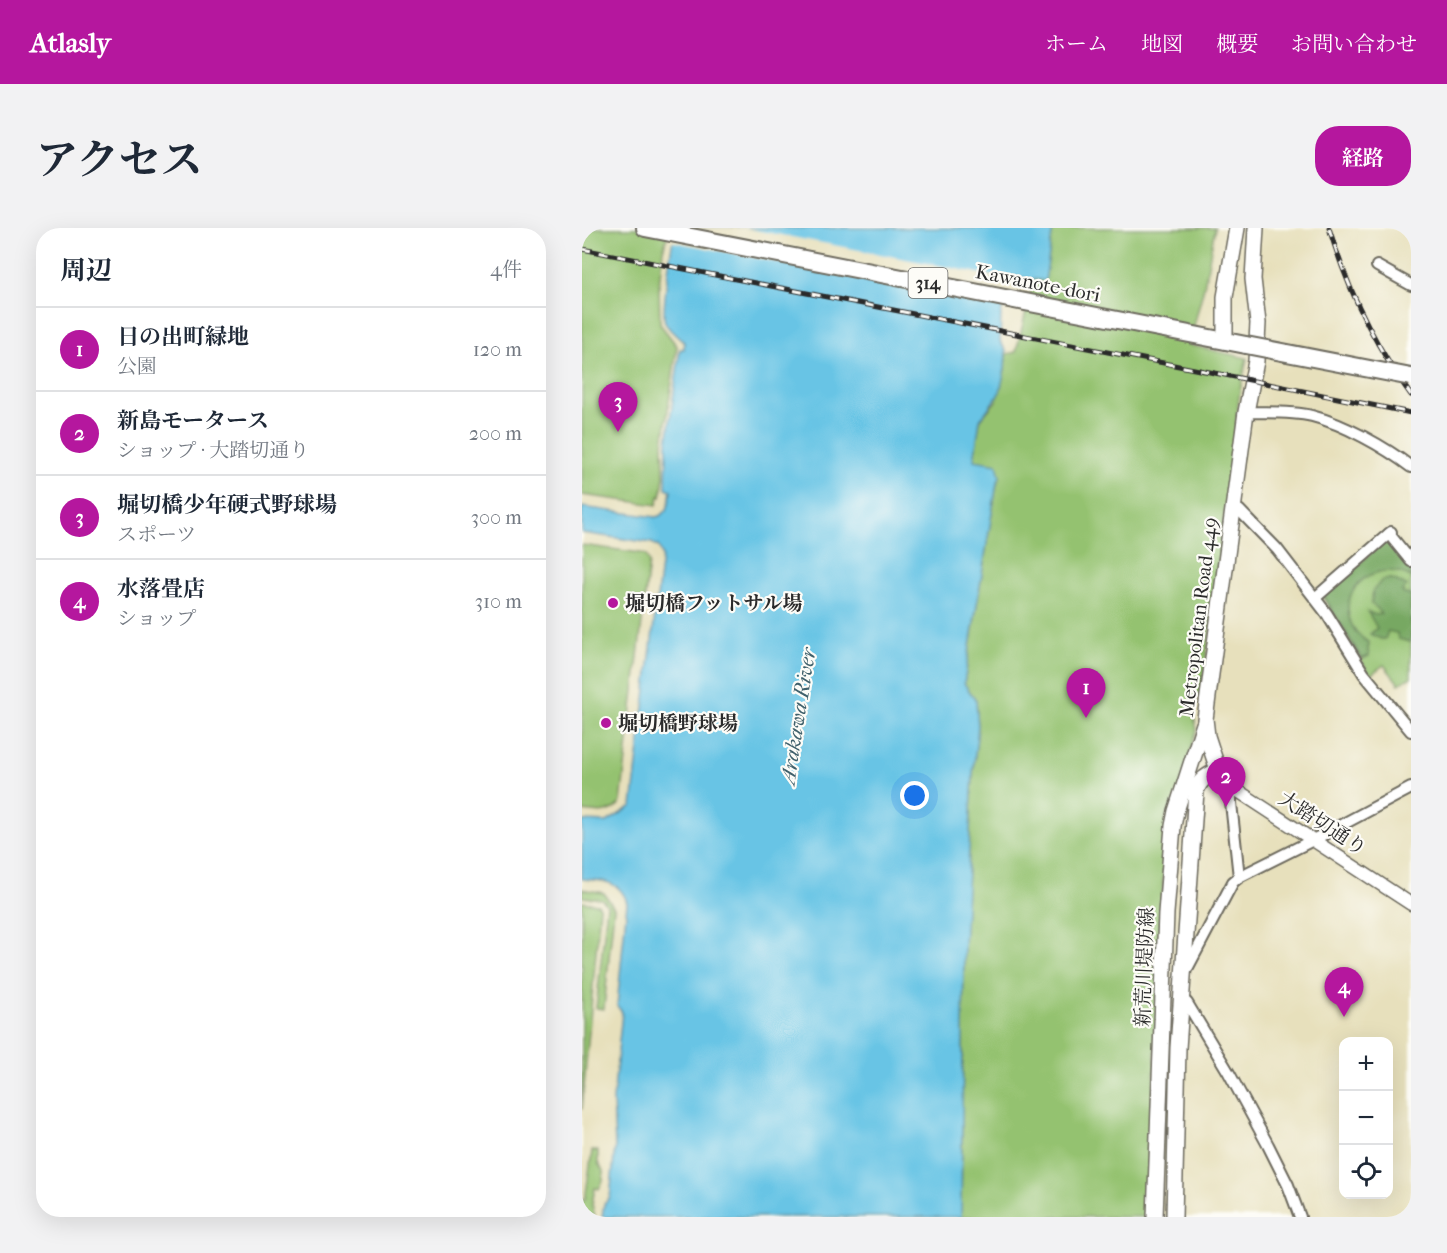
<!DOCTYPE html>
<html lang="ja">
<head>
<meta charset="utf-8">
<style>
  :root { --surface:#fff; --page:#f2f2f3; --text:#1f2937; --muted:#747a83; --line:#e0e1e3; --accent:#b5179e }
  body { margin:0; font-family:"IM FELL French Canon","Noto Serif JP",serif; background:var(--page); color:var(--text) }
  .controls { position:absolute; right:18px; bottom:18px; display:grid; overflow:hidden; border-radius:12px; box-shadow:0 6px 24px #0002 }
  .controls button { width:54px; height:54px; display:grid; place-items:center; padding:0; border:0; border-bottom:2px solid var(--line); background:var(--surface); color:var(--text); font:30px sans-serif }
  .you { position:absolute; left:333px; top:568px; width:21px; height:21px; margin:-15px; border:4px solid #fff; border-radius:50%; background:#1a73e8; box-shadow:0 0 0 9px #1a73e833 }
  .badge { display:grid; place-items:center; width:39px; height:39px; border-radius:50%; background:var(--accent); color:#fff; font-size:20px; font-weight:700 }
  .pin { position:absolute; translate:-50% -50px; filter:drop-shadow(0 2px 3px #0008) }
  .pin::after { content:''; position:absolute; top:32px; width:21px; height:18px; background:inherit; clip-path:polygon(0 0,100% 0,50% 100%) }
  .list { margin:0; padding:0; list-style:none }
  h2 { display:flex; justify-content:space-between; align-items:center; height:78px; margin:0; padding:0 24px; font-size:26px }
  h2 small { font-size:20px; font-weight:400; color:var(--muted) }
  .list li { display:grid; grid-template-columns:39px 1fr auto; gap:18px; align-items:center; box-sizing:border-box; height:84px; padding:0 24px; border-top:2px solid var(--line) }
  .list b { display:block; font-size:22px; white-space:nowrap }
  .list p { margin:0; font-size:20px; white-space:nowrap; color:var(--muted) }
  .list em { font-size:20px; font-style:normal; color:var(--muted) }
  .icon { flex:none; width:33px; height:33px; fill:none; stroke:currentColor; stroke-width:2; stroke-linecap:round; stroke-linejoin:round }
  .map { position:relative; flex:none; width:829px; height:989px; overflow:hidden; border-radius:24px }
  header { display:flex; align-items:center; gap:36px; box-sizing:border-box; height:84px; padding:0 30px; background:var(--accent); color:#fff }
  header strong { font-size:28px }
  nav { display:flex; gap:33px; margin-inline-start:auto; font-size:21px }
  .intro { display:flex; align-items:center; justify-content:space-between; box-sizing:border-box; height:144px; padding:0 36px }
  h1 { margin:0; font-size:42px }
  .button { padding:15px 27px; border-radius:24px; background:var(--accent); color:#fff; font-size:21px; font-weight:700 }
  main { display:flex; gap:36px; padding:0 36px }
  aside { flex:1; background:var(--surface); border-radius:24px; box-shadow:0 6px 24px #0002 }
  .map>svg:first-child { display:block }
  .green { fill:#94c270; stroke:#60764e; stroke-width:1.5 }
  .forest { fill:#77a862; stroke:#516a46; stroke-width:1.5 }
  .water { fill:#67c4e5; stroke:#497888; stroke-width:1.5 }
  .pier { fill:#e7e0bc }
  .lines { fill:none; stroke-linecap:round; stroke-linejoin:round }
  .minor-casing { stroke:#6d6a5e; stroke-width:14 }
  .tertiary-casing { stroke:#6d6a5e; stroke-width:15 }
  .secondary-casing { stroke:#6d6a5e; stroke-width:18 }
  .primary-casing { stroke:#6d6a5e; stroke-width:20 }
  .minor { stroke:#fff; stroke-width:10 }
  .tertiary { stroke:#fff; stroke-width:12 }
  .secondary { stroke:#fff; stroke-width:15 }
  .primary { stroke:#fff; stroke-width:16 }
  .rail-casing { stroke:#2b2b2b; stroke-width:5 }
  .rail { stroke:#fdfcf7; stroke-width:3; stroke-dasharray:9; stroke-linecap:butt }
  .primary-bridge-casing { stroke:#6d6a5e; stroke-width:20; stroke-linecap:butt }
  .primary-bridge { stroke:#fff; stroke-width:16 }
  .poi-dot { fill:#b5179e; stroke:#fdfcf7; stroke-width:2 }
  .labels { text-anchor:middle; stroke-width:4.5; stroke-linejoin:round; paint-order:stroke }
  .shield { fill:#fdfcf7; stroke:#6a6a68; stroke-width:1.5 }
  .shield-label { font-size:18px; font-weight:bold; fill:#2b2b2b }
  .street-label { font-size:20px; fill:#2b2b2b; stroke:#fdfcf7 }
  .poi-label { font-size:20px; font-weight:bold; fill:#2b2b2b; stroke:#fdfcf7; text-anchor:start }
  .water-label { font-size:21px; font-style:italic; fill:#40616c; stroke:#fdfcf7 }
</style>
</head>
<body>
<header>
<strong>Atlasly</strong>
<nav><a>ホーム</a><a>地図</a><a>概要</a><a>お問い合わせ</a></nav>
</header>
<div class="intro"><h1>アクセス</h1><a class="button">経路</a></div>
<main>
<aside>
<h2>周辺<small>4件</small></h2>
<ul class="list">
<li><span class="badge">1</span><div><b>日の出町緑地</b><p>公園</p></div><em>120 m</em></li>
<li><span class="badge">2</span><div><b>新島モータース</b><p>ショップ · 大踏切通り</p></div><em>200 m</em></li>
<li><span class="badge">3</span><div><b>堀切橋少年硬式野球場</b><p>スポーツ</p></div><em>300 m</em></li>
<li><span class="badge">4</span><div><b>水落畳店</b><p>ショップ</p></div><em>310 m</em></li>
</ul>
</aside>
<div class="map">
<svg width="829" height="989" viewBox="0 0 829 989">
  <rect width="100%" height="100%" fill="#fdfcf7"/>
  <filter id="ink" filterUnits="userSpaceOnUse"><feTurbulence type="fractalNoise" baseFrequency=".0167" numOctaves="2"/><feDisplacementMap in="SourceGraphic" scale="12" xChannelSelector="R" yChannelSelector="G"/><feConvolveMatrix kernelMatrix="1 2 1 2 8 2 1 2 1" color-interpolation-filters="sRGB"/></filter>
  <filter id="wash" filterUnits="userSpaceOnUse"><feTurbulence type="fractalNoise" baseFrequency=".008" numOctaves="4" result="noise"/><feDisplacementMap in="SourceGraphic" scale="24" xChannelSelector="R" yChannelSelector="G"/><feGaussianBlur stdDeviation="1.35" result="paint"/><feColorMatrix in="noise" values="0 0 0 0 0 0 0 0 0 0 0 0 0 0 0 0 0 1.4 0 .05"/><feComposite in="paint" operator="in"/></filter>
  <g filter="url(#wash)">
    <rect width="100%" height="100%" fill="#e7e0bc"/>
    <!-- green -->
    <g class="green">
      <path d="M0 0H88L81 22 77 57 78 96 95 118 81 216 82 248 79 269 77 268 75 277 0 267Z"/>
      <path d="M471 0H633L622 59 607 117 665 130 658 163 621 455 611 482 615 502 594 570 584 589 566 989H379L382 718 391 546 396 498 394 473 382 456 415 255 418 249 392 232 398 192 414 173 423 141 424 126 434 124 452 51 463 52Z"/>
      <path d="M809 311 829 337V449L817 456 802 437 788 447 739 367Z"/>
      <path d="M0 317 59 325 64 327 67 334 39 574C28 588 16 585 0 583Z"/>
      <path d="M0 661 22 665 32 680 22 781 14 780 25 677 20 671 0 669Z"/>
      <path d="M0 674 16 676 18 679 0 882Z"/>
      <path d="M10 923H16V935L21 943V953L17 961 13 960 10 976 13 989H0V972H3Z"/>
    </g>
    <!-- forest -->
    <g class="forest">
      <path d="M806 310 824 333 822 335 829 344V349C780 324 740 385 787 415L786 422 787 428 780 431 741 367Z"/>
      <path d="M810 351 825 358 820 363 822 366 829 367V414L816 411 815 405 806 403 803 411H799L788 406 795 400 786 384 794 387 799 386 795 380 789 376 791 363 800 352Z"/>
    </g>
    <!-- water -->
    <path class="water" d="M93 0H471L463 53 430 48 419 86 418 113 424 123 423 141 418 164 398 192 392 232 415 236 418 249 415 255 382 455 394 473 396 498 391 546 382 718 379 989H20L22 976 28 970 33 919 31 872 40 784 35 778 45 675C40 653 19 652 0 651V593L25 594 50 578 80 328 77 319 70 315 0 305V279L74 289C88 285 87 275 89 262L84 260 85 215 98 121H102V114C96 109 86 102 83 94 79 82 90 16 93 0Z"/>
    <!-- pier -->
    <path class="pier" d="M90 0H163L432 52 424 79 88 13Z"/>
  </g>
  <g filter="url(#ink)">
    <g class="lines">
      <!-- minor casing -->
      <g class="minor-casing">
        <g id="minor">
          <path d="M795 38 829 57"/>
          <path d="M664 184C685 185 709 183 730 188 762 196 803 219 829 239"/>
          <path d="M651 282H657L695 321 745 386 782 446 829 503"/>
          <path d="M807 306 829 333"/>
          <path d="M733 370 809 304"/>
          <path d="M653 561 649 568V575L657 649"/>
          <path d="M601 740 606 739 651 654 657 649 733 611 829 560"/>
          <path d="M600 776 605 775 647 845 686 917 706 957 718 989"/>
        </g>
      </g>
      <!-- tertiary casing -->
      <g class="tertiary-casing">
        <path id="tertiary" d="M636 542 641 551 653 561 829 676"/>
      </g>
      <!-- secondary casing -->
      <g class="secondary-casing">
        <g id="secondary">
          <path d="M643 113V69L655 0"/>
          <path d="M573 989 584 685 591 598 594 583 622 496"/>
          <path d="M592 989 596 820 614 563C618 551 625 548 636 542L625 508 623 491 664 184 674 133 676 95 671 51 674 0"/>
        </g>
      </g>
      <!-- primary casing -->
      <g class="primary-casing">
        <path id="primary" d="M63 0 664 117"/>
      </g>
      <!-- minor -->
      <use href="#minor" class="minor"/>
      <!-- tertiary -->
      <use href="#tertiary" class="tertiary"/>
      <!-- secondary -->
      <use href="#secondary" class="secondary"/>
      <!-- primary -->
      <use href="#primary" class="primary"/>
      <!-- rail casing -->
      <g class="rail-casing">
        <g id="rail">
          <path d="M747 0C765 59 792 117 829 167"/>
          <path d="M0 21 643 147 829 185"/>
        </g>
      </g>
      <!-- rail -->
      <use href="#rail" class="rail"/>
      <!-- primary-bridge casing -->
      <g class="primary-bridge-casing">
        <path id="primary-bridge" d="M664 117 829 149"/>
      </g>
      <!-- primary-bridge -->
      <use href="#primary-bridge" class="primary-bridge"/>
    </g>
  </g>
  <!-- markers -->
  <g class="poi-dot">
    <circle cx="31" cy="375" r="6"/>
    <circle cx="24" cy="495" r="6"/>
  </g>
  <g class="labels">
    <!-- shield labels -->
    <rect class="shield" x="326.5" y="40" width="39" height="30" rx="4.5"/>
    <g class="shield-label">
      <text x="346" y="61">314</text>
    </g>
    <!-- street labels -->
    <g class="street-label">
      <text transform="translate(456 55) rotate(11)" y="7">Kawanote-dori</text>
      <text transform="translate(616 389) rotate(-83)" y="7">Metropolitan Road 449</text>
      <text transform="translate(741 595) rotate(33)" y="7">大踏切通り</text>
      <text transform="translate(562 739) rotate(-88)" y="7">新荒川堤防線</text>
    </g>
    <!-- poi labels -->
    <g class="poi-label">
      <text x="43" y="382">堀切橋フットサル場</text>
      <text x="36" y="502">堀切橋野球場</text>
    </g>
    <!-- water labels -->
    <g class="water-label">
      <text transform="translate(216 488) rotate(-81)" y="7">Arakawa River</text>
    </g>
  </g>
</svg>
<div class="controls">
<button>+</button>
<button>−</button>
<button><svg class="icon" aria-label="locate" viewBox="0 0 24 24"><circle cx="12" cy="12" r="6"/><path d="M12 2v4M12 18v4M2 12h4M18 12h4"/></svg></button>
</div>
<div class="you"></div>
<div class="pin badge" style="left:504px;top:490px">1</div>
<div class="pin badge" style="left:644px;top:579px">2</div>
<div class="pin badge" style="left:36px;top:204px">3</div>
<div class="pin badge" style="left:762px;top:789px">4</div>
</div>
</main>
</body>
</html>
